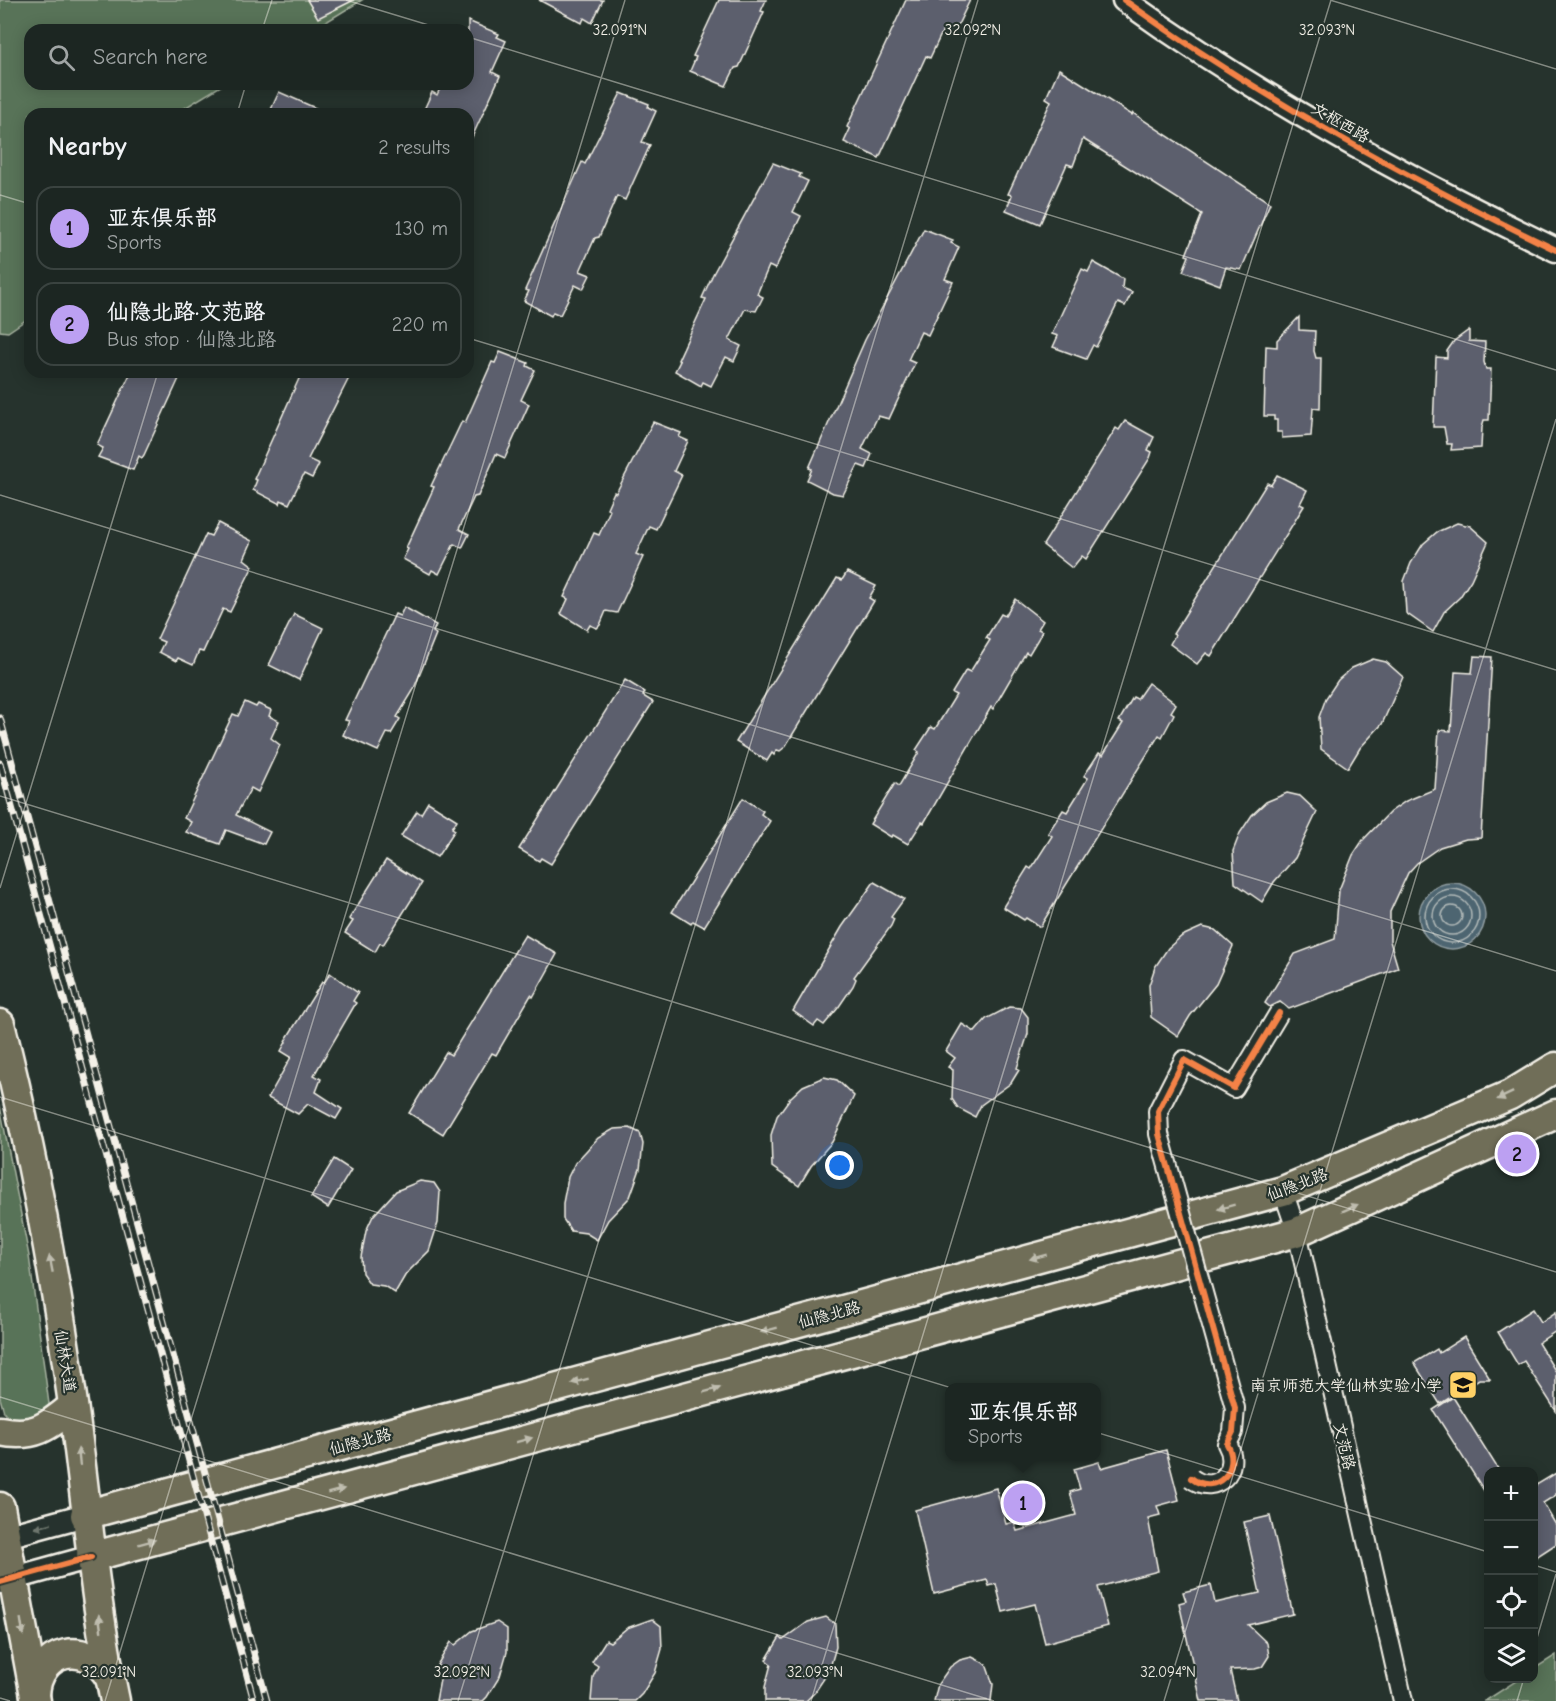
<!DOCTYPE html>
<html lang="en">
<head>
<meta charset="utf-8">
<style>
  :root { --surface:#1c2622; --page:#29322f; --text:#f1f3f6; --muted:#a0a5a5; --line:#3a4340; --accent:#bca0f2 }
  body { margin:0; font-family:"Comic Neue","LXGW WenKai TC",sans-serif; background:var(--page); color:var(--text) }
  .controls { position:absolute; right:18px; bottom:18px; display:grid; overflow:hidden; border-radius:12px; box-shadow:0 3px 15px #0003 }
  .controls button { width:54px; height:54px; display:grid; place-items:center; padding:0; border:0; border-bottom:2px solid var(--line); background:var(--surface); color:var(--text); font:30px sans-serif }
  .you { position:absolute; left:840px; top:1166px; width:21px; height:21px; margin:-15px; border:4px solid #fff; border-radius:50%; background:#1a73e8; box-shadow:0 0 0 9px #1a73e833 }
  .badge { display:grid; place-items:center; width:39px; height:39px; border-radius:50%; background:var(--accent); color:#111; font-size:20px; font-weight:700 }
  .pin { position:absolute; translate:-50% -50%; border:3px solid #fff; box-shadow:0 2px 6px #0006 }
  .popup { position:absolute; left:945px; top:1383px; width:156px; height:78px; box-sizing:border-box; display:grid; place-content:center; border-radius:12px; background:var(--surface); filter:drop-shadow(0 2px 4px #0005); font-size:20px; white-space:nowrap; color:var(--muted) }
  .popup b { font-size:22px; color:var(--text) }
  .popup::after { content:''; position:absolute; left:50%; top:100%; margin-left:-12px; border:12px solid transparent; border-top-color:var(--surface) }
  .list { margin:0; padding:0; list-style:none }
  h2 { display:flex; justify-content:space-between; align-items:center; height:78px; margin:0; padding:0 24px; font-size:26px }
  h2 small { font-size:20px; font-weight:400; color:var(--muted) }
  .list li { display:grid; grid-template-columns:39px 1fr auto; gap:18px; align-items:center; box-sizing:border-box; height:84px; margin:0 12px 12px; padding:0 12px; border:2px solid var(--line); border-radius:18px }
  .list b { display:block; font-size:22px; white-space:nowrap }
  .list p { margin:0; font-size:20px; white-space:nowrap; color:var(--muted) }
  .list em { font-size:20px; font-style:normal; color:var(--muted) }
  .icon { flex:none; width:33px; height:33px; fill:none; stroke:currentColor; stroke-width:2; stroke-linecap:round; stroke-linejoin:round }
  .map { position:relative; flex:none; width:1556px; height:1701px; overflow:hidden }
  .search { position:absolute; background:var(--surface); box-shadow:0 3px 15px #0003; left:24px; top:24px; width:450px; height:66px; display:flex; align-items:center; gap:15px; box-sizing:border-box; padding:0 21px; border-radius:18px; color:var(--muted); font-size:22px }
  .panel { position:absolute; background:var(--surface); box-shadow:0 3px 15px #0003; left:24px; top:108px; width:450px; height:270px; border-radius:18px }
  .map>svg:first-child { display:block }
  .green { fill:#597358; stroke:#a6b2a0; stroke-width:1.5 }
  .water { fill:#4d6571; stroke:#909da1; stroke-width:1.5 }
  .lines { fill:none; stroke-linecap:round; stroke-linejoin:round }
  .shore { stroke:#b1b9b8; stroke-width:1.5 }
  .building { fill:#5c5f6d; stroke:#f4f1e8; stroke-width:1.5 }
  .minor-casing { stroke:#f4f1e8; stroke-width:22 }
  .tertiary-casing { stroke:#f4f1e8; stroke-width:27 }
  .primary-casing { stroke:#f4f1e8; stroke-width:33 }
  .minor { stroke:#26332d; stroke-width:18 }
  .tertiary { stroke:#26332d; stroke-width:22 }
  .primary { stroke:#706e59; stroke-width:28 }
  .rail-casing { stroke:#f4f1e8; stroke-width:7 }
  .rail { stroke:#26332d; stroke-width:4.5; stroke-dasharray:14; stroke-linecap:butt }
  .minor-bridge-casing { stroke:#f4f1e8; stroke-width:22; stroke-linecap:butt }
  .minor-bridge { stroke:#26332d; stroke-width:18 }
  .cycleway-casing { stroke:#26332d; stroke-width:10 }
  .cycleway { stroke:#f48246; stroke-width:6 }
  .oneway { fill:#bfbdaf }
  .oneway2 { fill:#6e766e }
  .ticks { fill:none; stroke:#f4f1e8; stroke-width:1.5; stroke-opacity:0.45 }
  .labels { text-anchor:middle; stroke-width:4.5; stroke-linejoin:round; paint-order:stroke }
  .street-label { font-size:16px; fill:#f4f1e8; stroke:#26332d }
  .poi-label { font-size:16px; fill:#f4f1e8; stroke:#26332d; text-anchor:end }
  .ticks-label { font-size:15px; text-anchor:middle; fill:#f4f1e8; stroke:#26332d; stroke-width:4.5; stroke-linejoin:round; paint-order:stroke }
</style>
</head>
<body>
<div class="map">
<svg width="1556" height="1701" viewBox="0 0 1556 1701">
  <rect width="100%" height="100%" fill="#26332d"/>
  <filter id="ink" filterUnits="userSpaceOnUse"><feTurbulence type="fractalNoise" baseFrequency=".0167" numOctaves="2"/><feDisplacementMap in="SourceGraphic" scale="12" xChannelSelector="R" yChannelSelector="G"/><feConvolveMatrix kernelMatrix="1 2 1 2 8 2 1 2 1" color-interpolation-filters="sRGB"/></filter>
  <g filter="url(#ink)">
    <!-- green -->
    <g class="green">
      <path d="M0 0H362L313 30H30V84H224L175 114H30V317L8 332 0 331Z"/>
      <path d="M0 1106 29 1256 49 1404 45 1416 12 1420 4 1412 0 1398Z"/>
      <path d="M1556 1655V1701H1485L1519 1679 1534 1678V1669Z"/>
    </g>
    <!-- water -->
    <circle class="water" cx="1452" cy="916" r="33"/>
    <g class="lines">
      <!-- shore -->
      <g class="shore">
        <circle cx="1452" cy="916" r="27"/>
        <circle cx="1452" cy="916" r="19"/>
        <circle cx="1452" cy="916" r="10"/>
      </g>
    </g>
    <!-- building -->
    <g class="building">
      <path d="M307 0H354L318 18Z"/>
      <path d="M539 0H603L592 23 584 18 582 23Z"/>
      <path d="M719 0H766L761 11 764 12 739 67 735 68 726 86 690 71 696 57 693 56Z"/>
      <path d="M906 0H970L953 35 943 30 930 58 926 56 879 158 844 142 850 129 847 127Z"/>
      <path d="M468 21 499 34 497 37 506 41 492 72 500 76 468 146V114H422L432 92 437 95 442 84H468Z"/>
      <path d="M1059 69 1132 115 1133 113 1270 203 1241 270 1226 267 1220 285 1183 271 1189 256 1186 255 1202 214 1083 139 1073 166 1067 164 1040 224 1006 210 1012 195 1008 194 1051 101 1046 98Z"/>
      <path d="M279 92 329 114H269Z"/>
      <path d="M621 93 649 104 648 107 656 111 642 142 650 145 625 200 617 196 599 237 595 238 580 271 590 275 583 289 575 285 560 315 553 312 551 316 524 301 529 291 525 290 582 162 585 164Z"/>
      <path d="M773 163 801 174 799 177 808 181 793 212 801 216 775 269 769 266 757 294 763 297 756 311 745 309 729 340 741 346 734 361 726 357 711 386 703 382 701 386 675 371 680 361 678 360 706 299 702 298 713 274Z"/>
      <path d="M924 229 953 240 951 243 959 247 945 279 953 282 928 335 921 332 908 360 915 363 889 419 878 416 862 449 872 454 866 468 858 465 843 495 833 493 807 480 812 469 809 468 865 340Z"/>
      <path d="M1093 262 1123 279 1122 288 1132 292 1125 306 1118 303 1096 347 1093 345 1086 359 1053 347 1058 336 1052 334 1082 269 1088 272Z"/>
      <path d="M1299 317V330L1315 331 1314 351 1316 358H1321L1320 409 1313 408 1311 436 1282 438V432H1277V420H1274V416H1264L1266 346 1277 347V340Z"/>
      <path d="M1469 330V341L1485 342 1484 362 1486 369H1491L1489 420H1484L1482 427 1481 448 1451 450 1452 444H1447L1444 427H1433L1436 357 1447 358V351L1454 341Z"/>
      <path d="M500 352 528 363 527 366 535 370 521 400 529 404 505 458 496 454 478 496 474 497 459 529 469 534 462 548 454 544 439 574 432 570 430 574 403 559 408 549 406 548 434 487 431 486 442 463 462 421 465 423 492 362 495 363Z"/>
      <path d="M131 372H182L144 455 142 458 139 456 133 470 98 457 103 448 97 445Z"/>
      <path d="M302 372H352L308 459 319 464 312 478 304 474 289 504 281 500 280 504 253 490 257 480 254 479Z"/>
      <path d="M1125 421 1154 437 1148 450 1152 452 1150 458 1086 559 1082 556 1072 568 1043 545 1116 428 1119 430Z"/>
      <path d="M653 422 681 433 679 437 688 441 674 471 682 475 656 529 649 526 636 554 643 557 617 613 606 611 600 625 597 628 590 625 587 630 561 614 568 599 564 597 594 533 599 535 610 510 607 508 614 492 616 493Z"/>
      <path d="M1277 475 1307 490 1300 504 1304 506 1221 640 1211 656 1206 653 1197 664 1170 644 1175 635 1173 634 1267 483 1271 485Z"/>
      <path d="M218 523 252 541 244 559 253 566 230 612 223 609 203 652 199 651 193 665 178 658 176 661 159 652 164 642 157 639 206 534 211 536Z"/>
      <path d="M1457 523 1470 526 1488 542 1471 580 1460 597 1444 612 1433 632 1406 613 1404 581 1411 563 1423 544 1437 532Z"/>
      <path d="M847 572 876 586 869 598 874 601 785 747 780 751 777 750 774 755 772 753 767 761 736 742 837 578 842 580Z"/>
      <path d="M1015 599 1043 621 1038 629 1042 631 1038 639 1029 654 1026 652 993 709 991 707 924 823 922 822 908 844 893 835 891 837 870 824 895 783 899 786 919 752 916 750 931 727 935 729 956 695 952 693 966 670 970 672 990 640 986 638 1001 614 1005 616Z"/>
      <path d="M404 607 436 625 433 632 436 634 413 691 397 717 400 719 391 734 387 733 378 751 343 735 349 721 345 720 395 614 400 616Z"/>
      <path d="M294 614 323 628 299 680 269 665Z"/>
      <path d="M1474 656 1492 657 1481 838 1466 839 1440 847 1417 863 1408 873 1390 912V941L1398 968 1289 1009 1280 1002 1270 1007 1265 1003 1295 954 1335 939 1339 890 1353 855 1363 840 1390 812 1406 801 1435 789 1439 730 1451 731 1455 672 1472 673Z"/>
      <path d="M1373 659 1386 662 1403 677 1382 724 1360 748 1348 768 1321 749 1319 717 1326 698 1338 680 1352 668Z"/>
      <path d="M625 680 645 692 643 696 653 702 551 864 541 858 539 861 519 849Z"/>
      <path d="M1148 683 1176 704 1171 712 1174 714 1170 722 1162 737 1159 735 1040 927 1026 918 1024 920 1003 907 1028 867 1031 869 1052 836 1048 833 1063 810 1067 812 1088 778 1084 776 1099 753 1103 755 1123 723 1119 721 1133 697 1137 699Z"/>
      <path d="M245 702 256 707 258 704 271 710 269 716 279 721 271 738 280 745 258 792 251 788 236 815 270 832 264 844 226 830 220 844 186 832 191 822 184 818 233 714 238 716Z"/>
      <path d="M1287 793 1300 796 1317 812 1295 858 1274 882 1262 902 1235 883 1233 851 1240 833 1252 815 1266 802Z"/>
      <path d="M743 798 763 811 761 814 770 821 704 927 693 921 691 924 672 912Z"/>
      <path d="M428 802 457 820 452 828 455 830 437 857 401 836 417 811 421 814Z"/>
      <path d="M386 860 422 883 383 945 380 943 375 952 345 933 353 921 349 919Z"/>
      <path d="M874 882 904 899 891 917 894 919 891 926 854 977 856 979 853 986 838 1008 824 1025 818 1021 814 1026 793 1011 842 927Z"/>
      <path d="M1202 927 1215 930 1233 946 1216 984 1190 1016 1178 1036 1151 1017 1149 985 1155 967 1168 948 1182 936Z"/>
      <path d="M525 935 557 954 533 997 531 995 496 1055 492 1053 443 1134 409 1113 446 1052 451 1055Z"/>
      <path d="M330 973 358 993 353 1001 356 1003 353 1008 314 1075 321 1079 316 1092 342 1109 336 1119 308 1104 298 1114 268 1098 291 1057 281 1051 286 1042 285 1041 322 982 324 983Z"/>
      <path d="M1009 1007 1021 1008 1028 1017V1034L1017 1068 1019 1070 1011 1083 981 1105 975 1117 958 1108 952 1099 953 1070 948 1067 955 1058 946 1051 962 1024 975 1032 986 1019Z"/>
      <path d="M824 1077 837 1080 854 1096 832 1142 811 1166 799 1186 772 1167 771 1135 777 1116 790 1098 803 1086Z"/>
      <path d="M630 1128 640 1133 643 1144 640 1169 630 1197 608 1220 597 1240 586 1233 571 1231 563 1219V1203L568 1177 575 1163 598 1138 614 1129Z"/>
      <path d="M334 1159 351 1170 328 1208 311 1197Z"/>
      <path d="M420 1181 434 1183 440 1192 438 1223 429 1251 406 1274 395 1293 384 1286 370 1284 362 1273 361 1257 366 1231 373 1216 396 1191Z"/>
      <path d="M1533 1309 1541 1322 1556 1312V1331L1538 1343 1556 1372V1411L1524 1361 1518 1365 1498 1332Z"/>
      <path d="M1464 1337 1490 1379H1479L1440 1404 1414 1363 1437 1349 1439 1353Z"/>
      <path d="M1453 1397 1500 1472H1488V1497L1433 1410Z"/>
      <path d="M1166 1450 1179 1500 1157 1506 1160 1515 1148 1518 1158 1571 1098 1587 1108 1626 1045 1643 1035 1604 1003 1612 996 1584 989 1586 987 1580 934 1594 915 1510 996 1488 1006 1524 1014 1522 1017 1531 1076 1515 1070 1492 1080 1489 1074 1469 1099 1462 1101 1468Z"/>
      <path d="M1556 1473V1495L1543 1503 1556 1525V1544L1533 1559V1487Z"/>
      <path d="M1270 1516 1293 1614 1248 1625 1267 1643 1269 1656 1262 1667 1255 1669 1230 1670 1237 1701H1201L1179 1603 1186 1601 1183 1592 1211 1585 1215 1603 1260 1593 1244 1522Z"/>
      <path d="M826 1617 835 1624 836 1647 829 1671 815 1692 806 1701H765V1687L771 1664 766 1660 780 1637 783 1640 808 1622Z"/>
      <path d="M652 1619 661 1626 662 1649 655 1673 642 1694 635 1701H591L593 1677 598 1666 592 1662 606 1640 610 1642 627 1628Z"/>
      <path d="M497 1622 507 1629V1652L500 1676 487 1697 483 1701H436L442 1669 437 1665 451 1642 455 1645 472 1631Z"/>
      <path d="M972 1657 986 1664 993 1684 991 1701H934L938 1684 950 1667 960 1660Z"/>
    </g>
    <g class="lines">
      <!-- minor casing -->
      <g class="minor-casing">
        <path id="minor" d="M1283 1191 1297 1232 1403 1701"/>
      </g>
      <!-- tertiary casing -->
      <g class="tertiary-casing">
        <g id="tertiary">
          <path d="M1124 0C1259 97 1406 177 1556 250"/>
          <path d="M0 1538 85 1515"/>
          <path d="M0 1582 91 1557"/>
        </g>
      </g>
      <!-- primary casing -->
      <g class="primary-casing">
        <g id="primary">
          <path d="M0 1024C32 1149 55 1276 73 1404 87 1503 94 1603 115 1701"/>
          <path d="M0 1431C34 1438 48 1427 73 1406"/>
          <path d="M0 1507 36 1701"/>
          <path d="M85 1515 1283 1191 1510 1095 1556 1067"/>
          <path d="M91 1557 1297 1232 1556 1114"/>
          <path d="M35 1695C37 1649 88 1638 110 1678"/>
        </g>
      </g>
      <!-- minor -->
      <use href="#minor" class="minor"/>
      <!-- tertiary -->
      <use href="#tertiary" class="tertiary"/>
      <!-- primary -->
      <use href="#primary" class="primary"/>
      <!-- rail casing -->
      <g class="rail-casing">
        <g id="rail">
          <path d="M0 718 267 1701"/>
          <path d="M0 763 254 1701"/>
        </g>
      </g>
      <!-- rail -->
      <use href="#rail" class="rail"/>
      <!-- minor-bridge casing -->
      <g class="minor-bridge-casing">
        <path id="minor-bridge" d="M1191 1478C1216 1497 1242 1469 1227 1444L1233 1432 1235 1408 1159 1134 1158 1111 1184 1060 1234 1088 1279 1013"/>
      </g>
      <!-- minor-bridge -->
      <use href="#minor-bridge" class="minor-bridge"/>
      <!-- cycleway casing -->
      <g class="cycleway-casing">
        <g id="cycleway">
          <path d="M1124 0C1259 97 1406 177 1556 250"/>
          <path d="M1191 1478C1216 1497 1242 1469 1227 1444L1233 1432 1235 1408 1159 1134 1158 1111 1184 1060 1234 1088 1279 1013"/>
          <path d="M0 1582 91 1557"/>
        </g>
      </g>
      <!-- cycleway -->
      <use href="#cycleway" class="cycleway"/>
    </g>
    <!-- one-way arrows -->
    <defs><path id="oneway-solid" d="M-6-.8H1V-3.2L6.5 0L1 3.2V.8H-6Z" transform="scale(1.5)"/></defs>
    <g class="oneway">
      <use href="#oneway-solid" transform="translate(1505 1096) rotate(155)"/>
      <use href="#oneway-solid" transform="translate(1226 1207) rotate(165)"/>
      <use href="#oneway-solid" transform="translate(1350 1208) rotate(-24)"/>
      <use href="#oneway-solid" transform="translate(1038 1257) rotate(165)"/>
      <use href="#oneway-solid" transform="translate(51 1264) rotate(-101)"/>
      <use href="#oneway-solid" transform="translate(769 1330) rotate(165)"/>
      <use href="#oneway-solid" transform="translate(580 1381) rotate(165)"/>
      <use href="#oneway-solid" transform="translate(712 1390) rotate(-15)"/>
      <use href="#oneway-solid" transform="translate(524 1440) rotate(-15)"/>
      <use href="#oneway-solid" transform="translate(79 1457) rotate(-96)"/>
      <use href="#oneway-solid" transform="translate(336 1491) rotate(-15)"/>
      <use href="#oneway-solid" transform="translate(147 1542) rotate(-15)"/>
      <use href="#oneway-solid" transform="translate(100 1623) rotate(-98)"/>
      <use href="#oneway-solid" transform="translate(22 1627) rotate(81)"/>
    </g>
    <use class="oneway2" href="#oneway-solid" transform="translate(43 1526) rotate(165)"/>
  </g>
  <!-- ticks -->
  <path class="ticks" d="M346 0 445 30M1330 0 1556 69M262 30 272 0M468 37 1556 370M237 114 246 84M0 195 30 204M468 338 1556 670M0 495 1556 971M0 796 1556 1272M0 888 158 372M0 1097 1488 1552M0 1397 994 1701M1534 1565 1556 1572M1534 1648 1556 1574M0 1698 10 1701M105 1701 625 0M458 1701 978 0M811 1701 1331 0M1164 1701 1556 419M1517 1701 1524 1678"/>
  <!-- icons -->
  <defs>
    <g id="school-square" transform="scale(1.5)"><rect x="-9" y="-9" width="18" height="18" rx="4" fill="#ffd166" stroke="#26332d"/><path d="M0-5L7-2L0 1L-7-2ZM-4 1L0 2.5L4 1V4Q0 6-4 4Z" fill="#111"/></g>
  </defs>
  <g fill-rule="evenodd">
    <use href="#school-square" x="1463" y="1385"/>
  </g>
  <g class="labels">
    <!-- street labels -->
    <g class="street-label">
      <text transform="translate(1341 122) rotate(30)" y="6">文枢西路</text>
      <text transform="translate(1297 1184) rotate(-21)" y="6">仙隐北路</text>
      <text transform="translate(829 1314) rotate(-15)" y="6">仙隐北路</text>
      <text transform="translate(66 1361) rotate(81)" y="6">仙林大道</text>
      <text transform="translate(360 1441) rotate(-15)" y="6">仙隐北路</text>
      <text transform="translate(1345 1446) rotate(77)" y="6">文范路</text>
    </g>
    <!-- poi labels -->
    <g class="poi-label">
      <text x="1442" y="1391">南京师范大学仙林实验小学</text>
    </g>
  </g>
  <g class="ticks-label">
    <text x="620" y="35">32.091°N</text>
    <text x="973" y="35">32.092°N</text>
    <text x="1327" y="35">32.093°N</text>
    <text x="109" y="1677">32.091°N</text>
    <text x="462" y="1677">32.092°N</text>
    <text x="815" y="1677">32.093°N</text>
    <text x="1168" y="1677">32.094°N</text>
  </g>
</svg>
<div class="controls">
<button>+</button>
<button>−</button>
<button><svg class="icon" aria-label="locate" viewBox="0 0 24 24"><circle cx="12" cy="12" r="6"/><path d="M12 2v4M12 18v4M2 12h4M18 12h4"/></svg></button>
<button><svg class="icon" aria-label="layers" viewBox="0 0 24 24"><path d="M12 4l9 5-9 5-9-5zM3 14l9 5 9-5"/></svg></button>
</div>
<div class="you"></div>
<div class="pin badge" style="left:1023px;top:1503px">1</div>
<div class="popup"><b>亚东俱乐部</b>Sports</div>
<div class="pin badge" style="left:1517px;top:1154px">2</div>
<div class="search"><svg class="icon" aria-label="search" viewBox="0 0 24 24"><circle cx="10" cy="10" r="6"/><path d="M15 15l6 6"/></svg>Search here</div>
<section class="panel">
<h2>Nearby<small>2 results</small></h2>
<ul class="list">
<li><span class="badge">1</span><div><b>亚东俱乐部</b><p>Sports</p></div><em>130 m</em></li>
<li><span class="badge">2</span><div><b>仙隐北路·文范路</b><p>Bus stop · 仙隐北路</p></div><em>220 m</em></li>
</ul>
</section>
</div>
</body>
</html>
